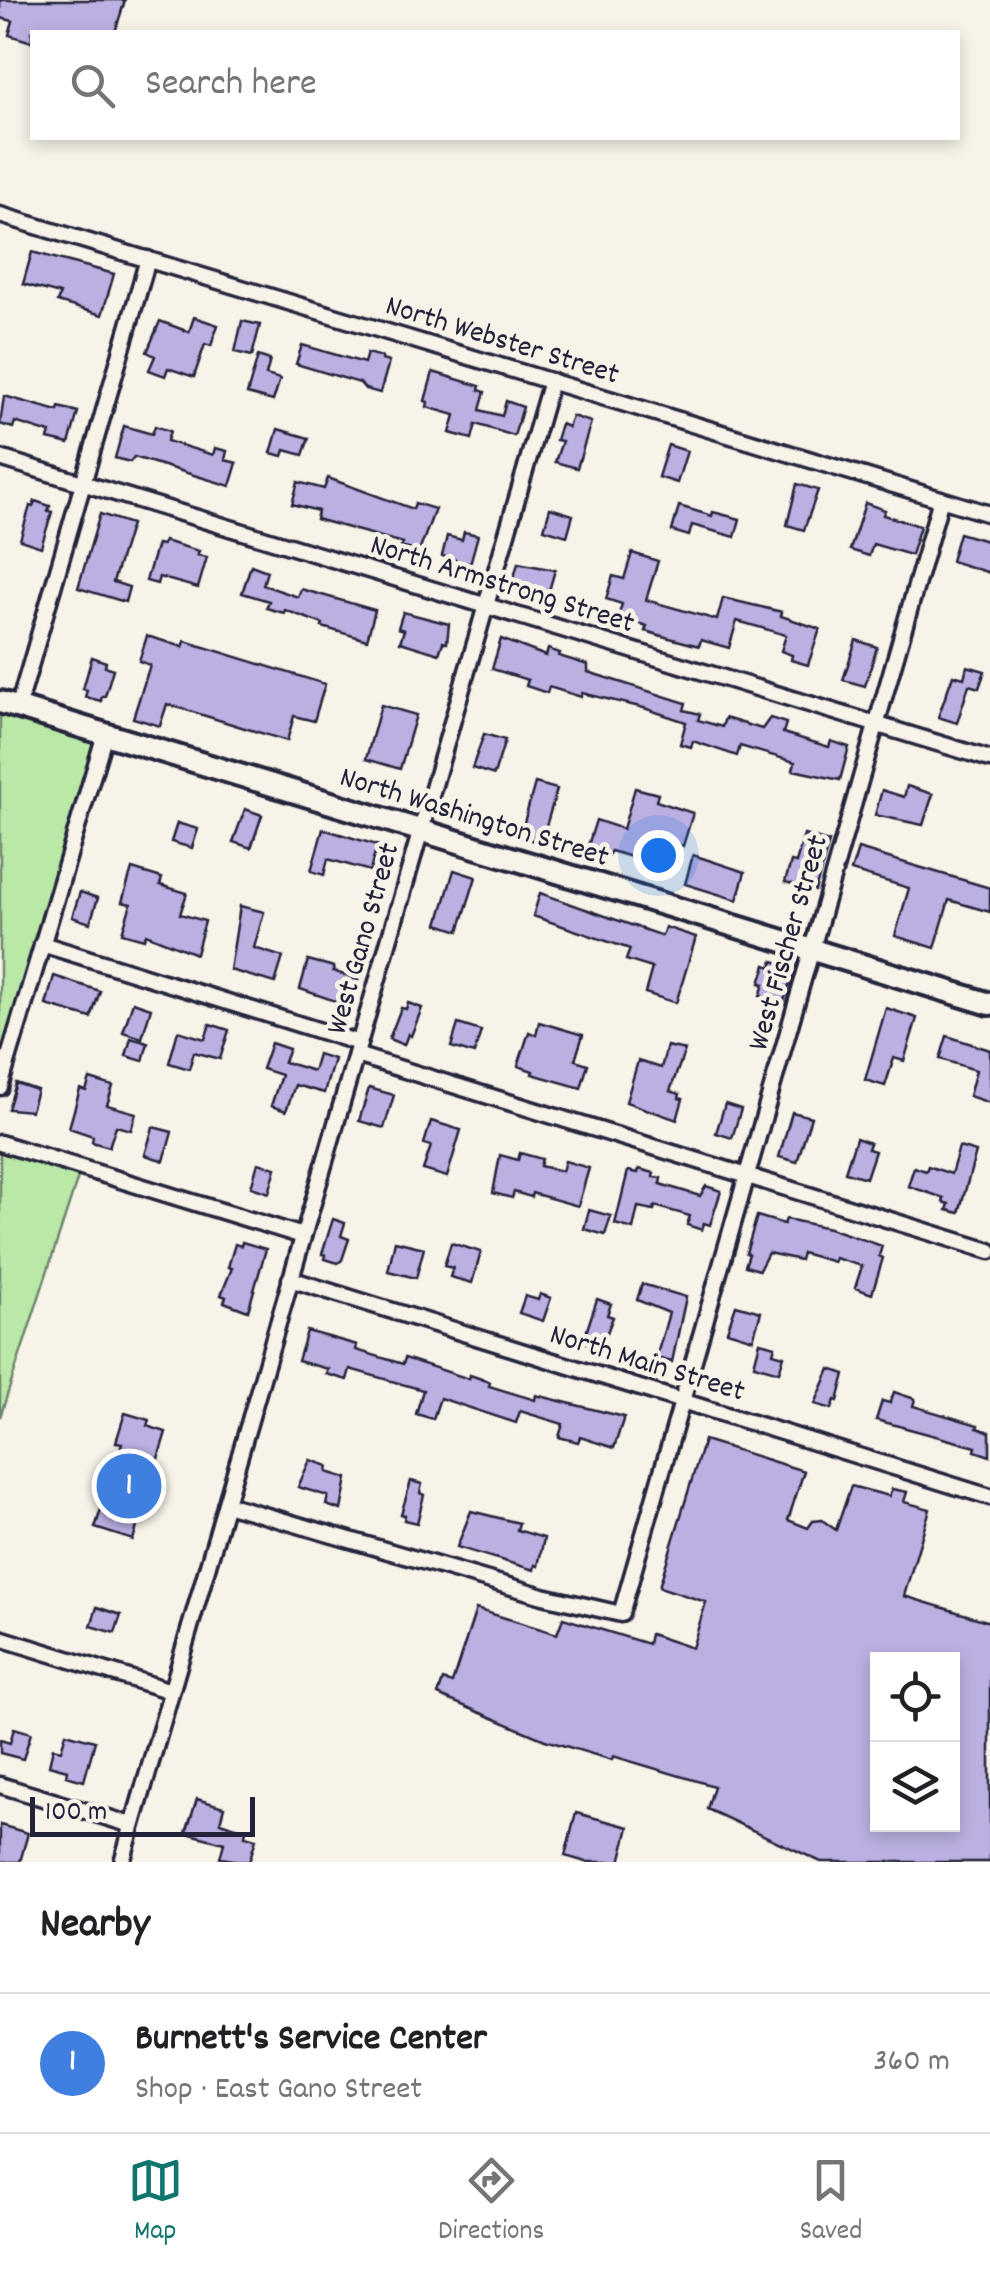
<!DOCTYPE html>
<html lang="en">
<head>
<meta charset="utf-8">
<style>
  :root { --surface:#fff; --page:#f6f6f6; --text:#202124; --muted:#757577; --line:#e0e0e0; --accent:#0f766e }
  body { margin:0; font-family:Dekko,sans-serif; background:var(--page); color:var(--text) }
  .controls { position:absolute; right:30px; bottom:30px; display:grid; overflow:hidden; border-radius:0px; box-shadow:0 5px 15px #0003 }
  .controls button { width:90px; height:90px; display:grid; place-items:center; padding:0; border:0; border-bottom:2px solid var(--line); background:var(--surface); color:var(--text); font:50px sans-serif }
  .scale { position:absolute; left:30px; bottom:25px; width:225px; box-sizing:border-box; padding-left:10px; border:5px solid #22223b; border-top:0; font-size:28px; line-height:35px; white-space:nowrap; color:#22223b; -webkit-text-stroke:8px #f7f3e8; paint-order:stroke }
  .you { position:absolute; left:658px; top:855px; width:35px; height:35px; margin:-25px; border:8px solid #fff; border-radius:50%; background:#1a73e8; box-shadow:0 0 0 15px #1a73e833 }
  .badge { display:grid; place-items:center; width:65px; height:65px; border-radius:50%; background:var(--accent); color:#fff; font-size:32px; font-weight:700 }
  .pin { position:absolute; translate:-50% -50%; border:5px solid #fff; box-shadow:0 2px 10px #0006 }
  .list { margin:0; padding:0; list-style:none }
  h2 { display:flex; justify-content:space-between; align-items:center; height:130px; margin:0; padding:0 40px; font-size:42px }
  h2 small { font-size:32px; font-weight:400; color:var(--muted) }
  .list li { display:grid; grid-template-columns:65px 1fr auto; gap:30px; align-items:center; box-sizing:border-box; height:140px; padding:0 40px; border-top:2px solid var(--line) }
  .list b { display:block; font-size:38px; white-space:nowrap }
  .list p { margin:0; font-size:32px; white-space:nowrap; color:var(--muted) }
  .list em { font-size:32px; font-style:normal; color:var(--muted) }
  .icon { flex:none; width:55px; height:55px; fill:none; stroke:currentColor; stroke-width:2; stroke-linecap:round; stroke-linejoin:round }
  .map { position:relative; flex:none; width:990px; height:1862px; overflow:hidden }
  .search { position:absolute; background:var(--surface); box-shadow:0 5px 15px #0003; left:30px; right:30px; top:30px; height:110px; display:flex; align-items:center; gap:25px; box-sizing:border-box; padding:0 35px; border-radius:0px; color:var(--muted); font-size:38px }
  .sheet { height:270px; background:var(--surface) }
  nav { display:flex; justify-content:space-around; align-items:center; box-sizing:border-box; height:140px; border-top:2px solid var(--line); background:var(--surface); font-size:28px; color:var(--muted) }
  nav a { display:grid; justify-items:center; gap:5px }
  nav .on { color:var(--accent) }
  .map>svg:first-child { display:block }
  .green { fill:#bae8a6; stroke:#6e8570; stroke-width:2.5 }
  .building { fill:#bbb0e1; stroke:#22223b; stroke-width:2.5; fill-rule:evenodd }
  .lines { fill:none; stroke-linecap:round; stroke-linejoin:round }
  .street-casing { stroke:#22223b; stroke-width:21 }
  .secondary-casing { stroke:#22223b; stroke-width:28 }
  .street { stroke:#f7f3e8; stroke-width:14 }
  .secondary { stroke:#f7f3e8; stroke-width:20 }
  .labels { text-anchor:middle; stroke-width:9; stroke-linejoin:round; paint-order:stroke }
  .street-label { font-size:30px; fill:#22223b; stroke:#f7f3e8 }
</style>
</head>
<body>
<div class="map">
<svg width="990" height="1862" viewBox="0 0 990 1862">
  <rect width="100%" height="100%" fill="#f7f3e8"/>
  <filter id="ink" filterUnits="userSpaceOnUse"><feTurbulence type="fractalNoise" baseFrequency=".01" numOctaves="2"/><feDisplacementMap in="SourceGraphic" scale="20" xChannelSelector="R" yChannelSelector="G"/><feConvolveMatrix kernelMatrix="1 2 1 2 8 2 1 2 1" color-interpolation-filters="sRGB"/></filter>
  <g filter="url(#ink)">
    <!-- green -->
    <g class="green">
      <path d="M0 702 105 734 0 1089Z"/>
      <path d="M0 1143 81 1168 0 1417Z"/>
    </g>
    <!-- building -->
    <g class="building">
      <path d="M0 0H125L115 32H32V42L9 35 13 21 0 18Z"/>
      <path d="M32 252 114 274 102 315 57 302 60 294 23 284Z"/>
      <path d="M194 317 218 325 211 346 205 344 194 377 168 368 165 376 149 370 155 356 147 352 160 321 189 332Z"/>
      <path d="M242 321 260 325 252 356 235 352Z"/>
      <path d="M302 345 364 363 367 353 382 357V360L389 362 380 393 365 389 360 383 296 364Z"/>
      <path d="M258 356 270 360 266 375 280 379 273 401 247 394Z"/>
      <path d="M433 372 480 386 479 390 485 392 480 410 502 416 506 401 523 407 514 436 476 424 472 439 450 433 455 415 427 407 428 402 425 401Z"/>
      <path d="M4 396 58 411 59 407 78 412 69 444 48 439 50 433 15 422 13 428 0 424Z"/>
      <path d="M572 416 591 422 577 468 555 462 562 441 556 440 561 424 568 427Z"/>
      <path d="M124 426 152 434 155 426 170 431 167 441 213 455 215 448 227 451 225 460 237 463 230 486 134 457 130 462 115 458Z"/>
      <path d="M278 429 309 438 303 455 285 450 283 456 271 453Z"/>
      <path d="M668 445 687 451 677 483 658 477Z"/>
      <path d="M328 478 413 509 415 503 435 509 419 552 401 547 403 543 316 519 318 511 292 504 298 482 324 489Z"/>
      <path d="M797 484 818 490 804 530 787 525Z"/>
      <path d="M35 501 50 506 48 511 52 512 41 547 20 540 30 506 33 507Z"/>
      <path d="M865 503 885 510 883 515 920 526 911 555 873 544 869 556 850 550Z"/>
      <path d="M679 506 712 516 713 512 740 519 735 537 692 525 689 536 672 531Z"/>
      <path d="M550 508 573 515 567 536 544 529Z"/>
      <path d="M100 514 131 524 113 582 129 587 125 602 78 588Z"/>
      <path d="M464 532 478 535 470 564 442 556 447 536 462 540Z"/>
      <path d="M959 533 990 542V573L951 561Z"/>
      <path d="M164 541 199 551 197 555 207 557 198 588 159 577 157 584 146 581 157 544 162 545Z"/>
      <path d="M632 553 658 561 646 600 717 620 723 598 782 612 781 616 820 629 808 665 791 660 792 655 781 651 786 635 748 624 737 621 729 648 701 640 699 646 662 636 645 631 647 626 618 617 622 604 606 599 613 576 624 579Z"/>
      <path d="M518 563 555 570 546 601 511 588Z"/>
      <path d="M251 565 267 571 263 585 298 597 301 589 375 610 367 640 322 627 323 624 285 610 284 613 266 608 269 601 242 593Z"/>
      <path d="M403 612 449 624 447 643 443 642 439 654 400 642 404 630 398 628Z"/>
      <path d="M147 636 183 647 185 641 325 684 314 721 294 716 287 741 167 704 160 726 133 718 150 665 139 661Z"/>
      <path d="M501 639 546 656 548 649 560 653 559 656 588 665V672L686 703 684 710 700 714 698 720 722 727 725 718 762 729 770 718 786 723 783 733 829 747 831 741 849 747 840 780 793 770 795 762 740 746 737 756 693 741 691 747 680 744 686 722 644 708 582 693 581 697 549 687 547 693 526 686 528 680 492 669Z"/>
      <path d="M856 640 877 647 865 686 843 680Z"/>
      <path d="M92 657 106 662 105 666 113 669 105 696H102L101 701 85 697 87 690 83 689Z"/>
      <path d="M967 666 985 671 979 688 969 685 957 723 938 717 953 675 964 678Z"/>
      <path d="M381 705 416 715 400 769 366 759Z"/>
      <path d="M484 734 505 740 494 775 472 768Z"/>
      <path d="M535 783 557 789 541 843 520 837Z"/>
      <path d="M907 786 933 794 923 825 875 815 882 790 904 797Z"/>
      <path d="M635 788 658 794 656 801 693 813 683 846 646 834 638 859 611 851 604 860 588 855 590 850 587 849 596 820 623 829Z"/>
      <path d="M245 809 262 815 251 848 233 842Z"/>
      <path d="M177 823 198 829 192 848 171 842Z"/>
      <path d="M323 829 377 845 370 871 328 859 324 875 311 871Z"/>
      <path d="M804 835 829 842 815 891 785 882 791 862 796 863Z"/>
      <path d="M858 849 990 888V912L949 900 935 948 895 936 909 888 851 871Z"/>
      <path d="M693 855 745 872 737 900 685 884Z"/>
      <path d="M132 869 162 878 160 885 187 893 180 914 205 921 196 954 146 934 144 939 122 933 131 904 122 902Z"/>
      <path d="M454 870 476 877 459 931 438 924Z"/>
      <path d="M80 892 98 898 90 923 72 917Z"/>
      <path d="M540 893 662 936 665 927 696 937 676 1003 645 993 652 968 626 960 630 949 533 916Z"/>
      <path d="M240 906 264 912 254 948 283 957 275 983 230 970Z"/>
      <path d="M308 960 334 967 333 971 358 980 350 1006 300 989Z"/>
      <path d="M773 961 786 965 784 970 793 973 783 1004 760 996 764 984 760 983 766 965 771 967Z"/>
      <path d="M54 976 100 991 91 1018 46 1005Z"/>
      <path d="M133 1002 151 1008 142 1038 123 1032Z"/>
      <path d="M408 1003 422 1008 411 1036 408 1034 404 1045 389 1039 401 1008 406 1009Z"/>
      <path d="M886 1008 917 1018 904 1061 894 1058 885 1086 865 1080Z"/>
      <path d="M539 1022 583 1035 575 1060 588 1064 581 1088 532 1074 533 1071 518 1066 529 1032 536 1035Z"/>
      <path d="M210 1024 229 1030 220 1059 194 1052 189 1069 169 1063 178 1031 205 1039Z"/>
      <path d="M458 1024 481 1031 474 1054 451 1047Z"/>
      <path d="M947 1036 990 1050V1103L969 1096 976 1070 940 1059Z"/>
      <path d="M131 1038 148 1043 143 1061 126 1056Z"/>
      <path d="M271 1043 289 1049 284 1062 313 1071 318 1054 334 1059 324 1093 295 1085 286 1111 271 1106 281 1075 262 1069Z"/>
      <path d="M667 1046 685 1050 670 1091 680 1094 679 1098 683 1099 677 1120 626 1102 638 1061 661 1068Z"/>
      <path d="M90 1079 113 1086 107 1105 136 1113 131 1130 116 1126 109 1147 92 1142 93 1136 69 1128 80 1089 86 1091Z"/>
      <path d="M16 1083 37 1090 31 1111 8 1109Z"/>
      <path d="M369 1088 394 1095 384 1128 359 1121Z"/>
      <path d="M725 1104 741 1109 732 1138 716 1133Z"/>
      <path d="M792 1112 811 1117 797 1162 779 1157Z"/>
      <path d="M431 1121 461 1130 447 1177 423 1170 431 1146 424 1144Z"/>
      <path d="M153 1127 172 1132 164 1161 145 1155Z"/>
      <path d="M856 1138 870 1143 868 1149 875 1151 866 1178 845 1172Z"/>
      <path d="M959 1147 976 1152 959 1213 947 1210 949 1204 943 1202 944 1198 908 1186 914 1167 926 1171 928 1166 951 1174Z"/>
      <path d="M520 1153 542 1159 540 1166 562 1171 565 1161 589 1168 578 1206 532 1193 531 1197 514 1192 512 1198 493 1193 500 1155 518 1160Z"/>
      <path d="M258 1163 276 1168 269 1193 251 1187Z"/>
      <path d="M639 1169 654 1173 653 1177 661 1178 660 1184 700 1196 706 1186 721 1191 710 1225 704 1223 702 1230 687 1225 690 1216 655 1206 654 1210 638 1207 633 1229 615 1224 628 1171 638 1173Z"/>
      <path d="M589 1210 611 1216 605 1235 584 1229Z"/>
      <path d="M757 1216 784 1224 786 1219 829 1228 882 1246 879 1256 883 1258 872 1294 855 1288 862 1266 835 1258 834 1262 802 1253 800 1260 768 1253 759 1270 745 1266 749 1254 746 1253Z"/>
      <path d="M333 1219 345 1223 341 1236 349 1239 342 1260 338 1263 325 1259 326 1255 322 1254Z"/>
      <path d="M395 1241 424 1248 416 1278 388 1271Z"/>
      <path d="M242 1242 266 1249 248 1311 224 1302 226 1297 221 1295 232 1268 228 1267 235 1244 241 1246Z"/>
      <path d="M451 1243 481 1252 472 1283 450 1277 453 1268 444 1266Z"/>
      <path d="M642 1284 686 1297 672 1362 656 1358 669 1313 637 1300Z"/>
      <path d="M540 1294 551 1298 543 1321 519 1313 525 1296 538 1300Z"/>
      <path d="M597 1299 611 1304 607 1315 613 1317 601 1348 583 1342Z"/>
      <path d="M736 1305 761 1312 753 1339 727 1331Z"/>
      <path d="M307 1331 357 1345 356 1350 403 1364 405 1358 469 1379 470 1375 490 1382 489 1386 535 1400 536 1395 624 1417 614 1448 580 1437 578 1442 559 1437 563 1424 520 1411 516 1423 440 1398 433 1419 416 1414 423 1390 350 1369 347 1380 326 1374 328 1369 298 1361Z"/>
      <path d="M760 1342 775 1346 773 1353 784 1356 779 1372 754 1365Z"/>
      <path d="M830 1369 845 1374 838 1401 835 1400 832 1409 815 1404Z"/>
      <path d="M894 1392 915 1399 913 1406 978 1425 977 1428 990 1432V1456L975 1451 976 1447 876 1420 882 1401 890 1403Z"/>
      <path d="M125 1413 149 1420 147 1426 166 1432 133 1540 95 1528 122 1443 116 1442Z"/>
      <path d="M704 1440 804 1471 788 1520 808 1528 813 1521 822 1520 836 1530 851 1486 889 1496 892 1489 907 1492 904 1502 930 1509 904 1596 990 1622V1862H821L707 1809 714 1786 613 1756 612 1760 545 1740 438 1695 443 1680 452 1683 476 1609 557 1634 563 1618 648 1644 650 1634 692 1648 706 1602 659 1587ZM878 1660H952V1824H878Z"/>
      <path d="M310 1460 328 1466 327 1472 347 1478 341 1510 326 1505 328 1496 298 1487Z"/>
      <path d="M411 1481 422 1484 420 1493 424 1495 417 1523 404 1520 405 1515 401 1514Z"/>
      <path d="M471 1511 519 1523 517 1530 544 1538 538 1566 535 1565 534 1570 457 1547Z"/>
      <path d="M97 1607 121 1615 115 1633 91 1626Z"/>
      <path d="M14 1728 31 1733 23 1759 0 1753V1740L10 1743Z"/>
      <path d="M66 1733 95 1741 84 1781 66 1776 67 1770 49 1765 53 1748 61 1750Z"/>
      <path d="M197 1799 224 1807 220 1822 246 1830 245 1836 256 1839 249 1862 220 1858 224 1843 186 1833Z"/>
      <path d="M576 1813 629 1827 620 1862H586L565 1856Z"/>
      <path d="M0 1825 28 1833 20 1862H0Z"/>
    </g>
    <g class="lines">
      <!-- street casing -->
      <g class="street-casing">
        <g id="street">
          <path d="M0 215 990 514"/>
          <path d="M0 458 990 759"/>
          <path d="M18 708 148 259"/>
          <path d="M42 944 359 1043"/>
          <path d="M356 1055 990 1251"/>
          <path d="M0 1087 105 734"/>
          <path d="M0 1143 303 1236"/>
          <path d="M290 1279 990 1497"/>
          <path d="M226 1504 543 1596 621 1614 941 499"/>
          <path d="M0 1638 171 1691"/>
          <path d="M0 1785 132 1825"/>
          <path d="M122 1862 551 381"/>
        </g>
      </g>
      <!-- secondary casing -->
      <g class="secondary-casing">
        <path id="secondary" d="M0 702 990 1004"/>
      </g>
      <!-- street -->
      <use href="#street" class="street"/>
      <!-- secondary -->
      <use href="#secondary" class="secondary"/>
    </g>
  </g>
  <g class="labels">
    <!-- street labels -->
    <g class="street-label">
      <text transform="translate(503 338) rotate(17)" y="10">North Webster Street</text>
      <text transform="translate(503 582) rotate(17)" y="10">North Armstrong Street</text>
      <text transform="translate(475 815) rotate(17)" y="10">North Washington Street</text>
      <text transform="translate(361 938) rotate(-74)" y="10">West Gano Street</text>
      <text transform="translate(786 942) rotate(-74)" y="10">West Fischer Street</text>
      <text transform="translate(648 1361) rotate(17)" y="10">North Main Street</text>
    </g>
  </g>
</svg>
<div class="controls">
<button><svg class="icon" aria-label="locate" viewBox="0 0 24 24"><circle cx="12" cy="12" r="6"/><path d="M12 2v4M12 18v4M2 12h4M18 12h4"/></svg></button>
<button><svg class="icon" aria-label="layers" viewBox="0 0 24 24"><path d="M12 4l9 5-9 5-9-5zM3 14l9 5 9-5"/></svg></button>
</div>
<div class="scale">100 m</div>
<div class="you"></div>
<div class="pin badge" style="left:129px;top:1486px;background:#3f7fe0">1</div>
<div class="search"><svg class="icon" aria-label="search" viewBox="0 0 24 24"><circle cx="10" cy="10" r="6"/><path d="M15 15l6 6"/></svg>Search here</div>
</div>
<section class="sheet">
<h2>Nearby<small></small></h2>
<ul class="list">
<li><span class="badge" style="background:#3f7fe0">1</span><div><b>Burnett's Service Center</b><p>Shop · East Gano Street</p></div><em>360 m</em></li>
</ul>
</section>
<nav>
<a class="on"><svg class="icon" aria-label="map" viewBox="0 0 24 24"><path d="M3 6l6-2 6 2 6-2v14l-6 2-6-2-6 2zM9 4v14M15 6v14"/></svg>Map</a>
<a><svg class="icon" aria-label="directions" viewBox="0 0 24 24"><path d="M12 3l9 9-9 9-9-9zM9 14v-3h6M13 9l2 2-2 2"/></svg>Directions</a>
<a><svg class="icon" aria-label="saved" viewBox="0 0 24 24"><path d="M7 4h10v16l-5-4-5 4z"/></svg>Saved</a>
</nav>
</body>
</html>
